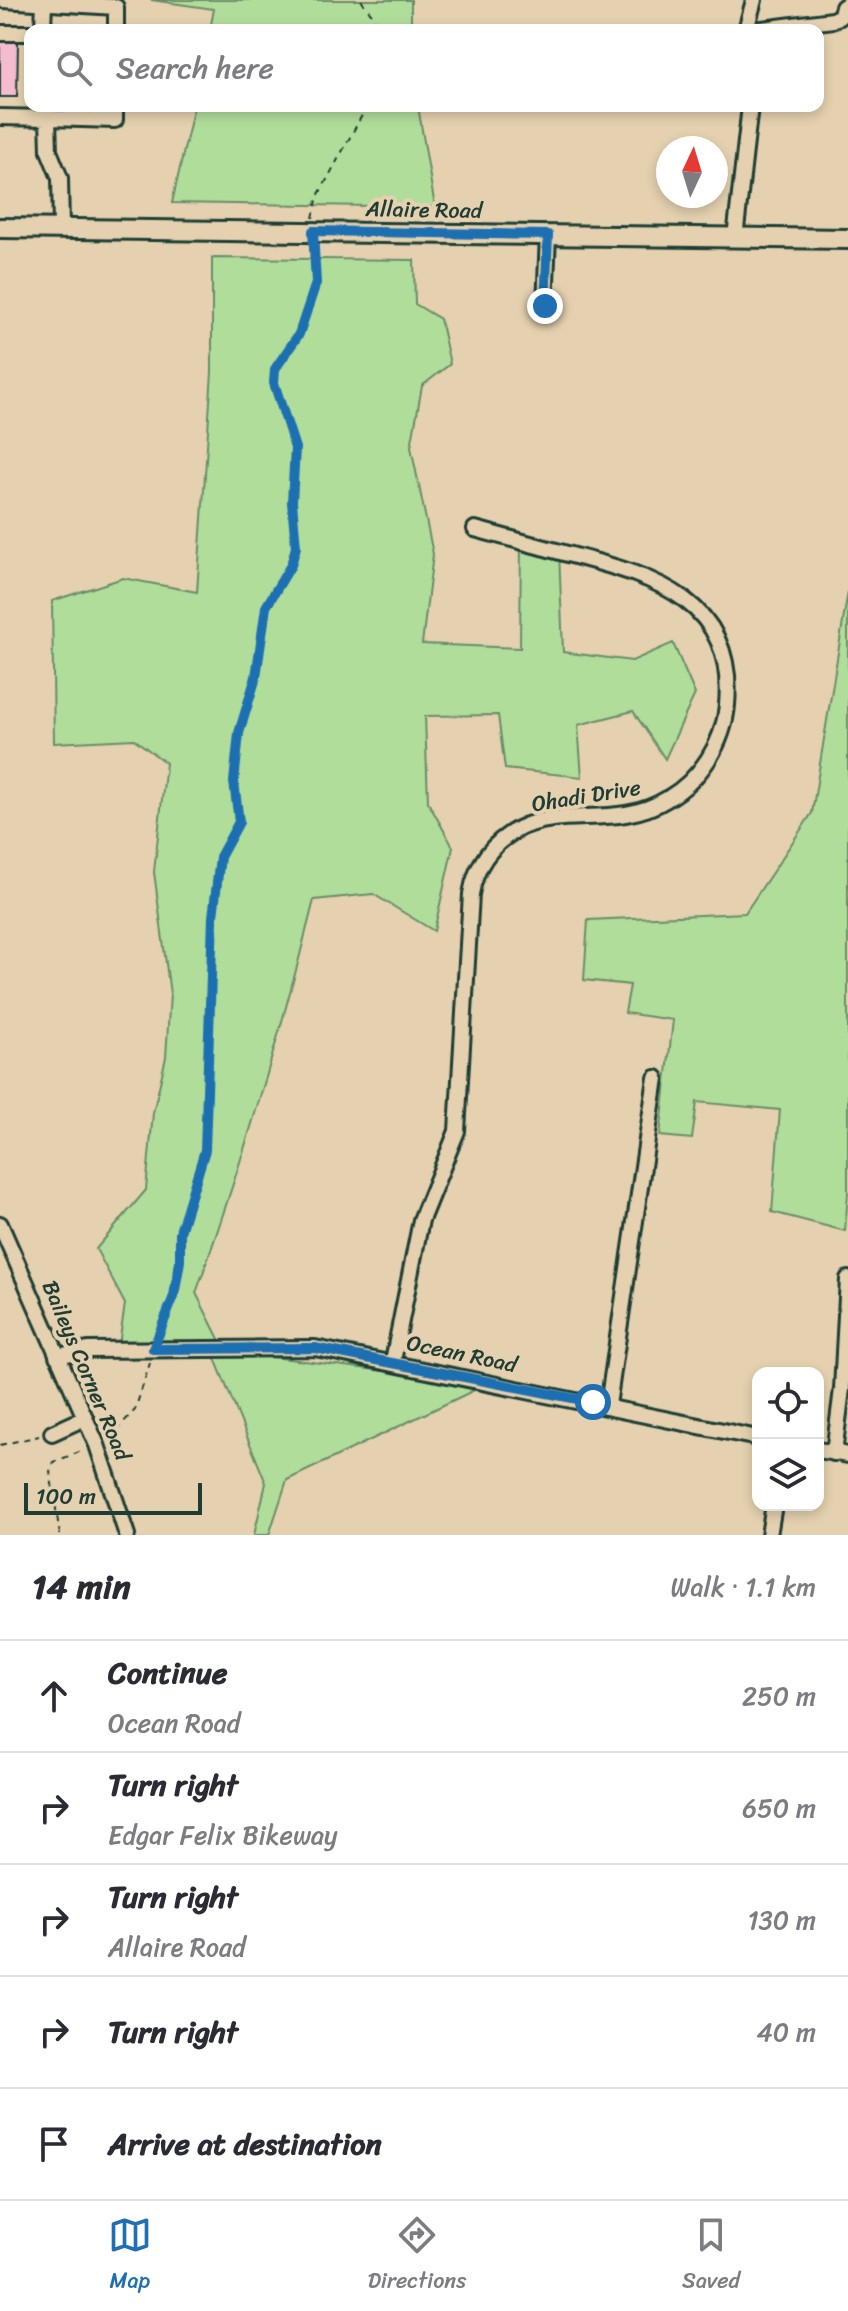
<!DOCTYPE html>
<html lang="en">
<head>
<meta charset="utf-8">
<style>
  :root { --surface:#fff; --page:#f2f2f3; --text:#2b2b33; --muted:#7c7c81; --line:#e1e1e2; --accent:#1f6fb2 }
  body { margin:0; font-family:Sriracha,sans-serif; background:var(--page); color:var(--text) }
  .controls { position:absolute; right:24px; bottom:24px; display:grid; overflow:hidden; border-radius:16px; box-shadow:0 4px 12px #0003 }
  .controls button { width:72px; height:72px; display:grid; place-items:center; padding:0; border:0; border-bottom:2px solid var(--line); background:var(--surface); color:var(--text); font:40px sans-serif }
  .compass { position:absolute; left:656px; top:136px; width:72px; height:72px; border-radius:50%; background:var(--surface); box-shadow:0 4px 12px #0003; rotate:4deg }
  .scale { position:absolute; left:24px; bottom:20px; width:178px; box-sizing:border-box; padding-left:8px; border:4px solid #1f3d34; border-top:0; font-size:22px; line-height:28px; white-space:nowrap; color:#1f3d34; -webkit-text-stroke:6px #e5d1af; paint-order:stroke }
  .stop { position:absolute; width:24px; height:24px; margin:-18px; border:6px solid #1f6fb2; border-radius:50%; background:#fff }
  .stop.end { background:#1f6fb2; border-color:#fff; box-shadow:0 2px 8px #0008 }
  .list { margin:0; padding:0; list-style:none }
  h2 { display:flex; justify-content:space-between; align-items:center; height:104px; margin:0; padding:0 32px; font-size:34px }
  h2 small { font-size:26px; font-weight:400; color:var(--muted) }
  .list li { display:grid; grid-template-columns:52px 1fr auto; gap:24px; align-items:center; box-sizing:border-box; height:112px; padding:0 32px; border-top:2px solid var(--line) }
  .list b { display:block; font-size:30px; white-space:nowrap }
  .list p { margin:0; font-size:26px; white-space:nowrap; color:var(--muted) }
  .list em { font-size:26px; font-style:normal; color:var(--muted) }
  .icon { flex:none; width:44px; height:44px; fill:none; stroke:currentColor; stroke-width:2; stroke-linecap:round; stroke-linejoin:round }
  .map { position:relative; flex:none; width:848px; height:1535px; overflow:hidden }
  .search { position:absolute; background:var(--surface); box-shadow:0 4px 12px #0003; left:24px; right:24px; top:24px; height:88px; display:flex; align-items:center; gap:20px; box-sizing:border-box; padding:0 28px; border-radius:16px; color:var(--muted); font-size:30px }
  .sheet { height:664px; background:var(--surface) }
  nav { display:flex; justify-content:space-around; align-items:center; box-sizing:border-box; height:112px; border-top:2px solid var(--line); background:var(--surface); font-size:22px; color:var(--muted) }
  nav a { display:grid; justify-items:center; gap:4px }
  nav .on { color:var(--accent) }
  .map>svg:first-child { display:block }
  .green { fill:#b1dd9b; stroke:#688d68; stroke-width:2 }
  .building { fill:#f5bccf; stroke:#1f3d34; stroke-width:2 }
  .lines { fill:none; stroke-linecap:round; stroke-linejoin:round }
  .minor-casing { stroke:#1f3d34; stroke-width:20 }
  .major-casing { stroke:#1f3d34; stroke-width:24 }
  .path { stroke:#1f3d34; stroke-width:2; stroke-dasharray:6 6; stroke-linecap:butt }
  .minor { stroke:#e5d1af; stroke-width:14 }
  .major { stroke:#e5d1af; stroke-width:18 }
  .route { stroke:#1f6fb2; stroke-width:10 }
  .labels { text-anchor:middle; stroke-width:8; stroke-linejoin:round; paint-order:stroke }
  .street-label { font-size:22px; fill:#1f3d34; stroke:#e5d1af }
</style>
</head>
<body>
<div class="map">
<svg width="848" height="1535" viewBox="0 0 848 1535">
  <rect width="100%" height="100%" fill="#e5d1af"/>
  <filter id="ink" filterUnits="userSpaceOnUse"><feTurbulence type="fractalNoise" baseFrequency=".0125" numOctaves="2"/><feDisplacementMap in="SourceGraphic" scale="16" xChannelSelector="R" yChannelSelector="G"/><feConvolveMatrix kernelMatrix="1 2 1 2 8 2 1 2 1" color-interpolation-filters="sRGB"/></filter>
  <g filter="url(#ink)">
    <!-- green -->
    <g class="green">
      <path d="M151 0H411V30H210L214 9Z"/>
      <path d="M194 106H418L435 207 172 203Z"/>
      <path d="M212 258 414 260 415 304 440 319 450 364 422 386 411 447 433 554 422 644 520 648 521 540 559 551 563 652 632 661 673 643 695 694 665 759 633 711 578 725 582 777 505 769 498 715 425 716 428 802 453 847 434 931 373 894 314 900C281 1034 242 1163 196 1293L225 1351 487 1384 287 1480 269 1535H254L266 1483 212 1351 118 1352 125 1304 96 1249 146 1190 153 1113 166 1057 170 994 154 872 166 763 134 739 54 743 52 601 123 578 197 592 212 372Z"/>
      <path d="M848 591V1193L845 1231 772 1212 780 1110 697 1102 692 1139 660 1136 673 1020 625 1013 630 985 584 980 588 920 745 913 812 813Z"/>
    </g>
    <!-- building -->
    <path class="building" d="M0 41 18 42 17 97H0Z"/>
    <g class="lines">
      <!-- minor casing -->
      <g class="minor-casing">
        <g id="minor">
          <path d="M3 0 116 7V30"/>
          <path d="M43 30 44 0"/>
          <path d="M746 30 754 0"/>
          <path d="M754 30 833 20 840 17 843 7 848 4"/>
          <path d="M0 33H30"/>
          <path d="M48 106V118L115 120V106"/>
          <path d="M0 117 48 118 49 151 60 178 61 228"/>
          <path d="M735 238 750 106"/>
          <path d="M545 306 548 235"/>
          <path d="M0 1224 97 1445 127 1535"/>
          <path d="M57 1356 88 1350 315 1348 758 1438"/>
          <path d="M393 1361 421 1220 457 1131 471 894C476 864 493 842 520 828 564 807 619 829 667 799 700 780 724 743 727 705 736 602 656 577 575 556 542 547 508 538 475 529"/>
          <path d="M608 1405 656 1078"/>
          <path d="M52 1433 85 1418"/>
          <path d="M818 1450 848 1455"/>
          <path d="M834 1453 842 1389 848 1279"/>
          <path d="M769 1535 774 1505"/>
        </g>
      </g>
      <!-- major casing -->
      <g class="major-casing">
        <path id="major" d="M0 228 848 239"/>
      </g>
      <!-- path -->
      <g class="path">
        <path d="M361 0 374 17 377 30"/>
        <path d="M313 218 318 196 367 106"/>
        <path d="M157 1338 174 1296 180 1261V1232L205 1150 213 917 220 857 239 822 234 782 239 733 256 677 266 607 291 565 296 547 292 502 295 448 274 383 275 369 299 334 316 283 313 248"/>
        <path d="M108 1439 135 1410 150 1363"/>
        <path d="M0 1445 39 1436"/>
        <path d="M60 1535 50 1471 54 1462 84 1450"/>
      </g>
      <!-- minor -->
      <use href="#minor" class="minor"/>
      <!-- major -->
      <use href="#major" class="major"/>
    </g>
  </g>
  <g class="lines" filter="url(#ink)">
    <!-- route -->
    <path class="route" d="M545 306 548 235 313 231 316 283 299 334 275 369 274 383 295 448 292 502 296 547 291 565 266 607 256 677 239 733 234 782 239 822 220 857 213 917 205 1150 180 1232V1261L174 1296 153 1349 315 1348 593 1402"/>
  </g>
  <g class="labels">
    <!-- street labels -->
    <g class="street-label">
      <text transform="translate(424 209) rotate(1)" y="8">Allaire Road</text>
      <text transform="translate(586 795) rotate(-9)" y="8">Ohadi Drive</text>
      <text transform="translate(462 1353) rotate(12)" y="8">Ocean Road</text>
      <text transform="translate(87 1370) rotate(67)" y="8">Baileys Corner Road</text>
    </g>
  </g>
</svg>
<div class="controls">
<button><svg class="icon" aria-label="locate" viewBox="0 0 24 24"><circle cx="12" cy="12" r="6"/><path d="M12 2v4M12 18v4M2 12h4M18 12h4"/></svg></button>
<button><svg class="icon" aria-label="layers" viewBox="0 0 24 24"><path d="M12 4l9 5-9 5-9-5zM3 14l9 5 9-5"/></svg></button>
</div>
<svg class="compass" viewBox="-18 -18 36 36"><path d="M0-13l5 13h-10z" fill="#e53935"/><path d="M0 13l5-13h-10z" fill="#7c7c81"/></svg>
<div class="scale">100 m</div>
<div class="stop" style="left:593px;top:1402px"></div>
<div class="stop end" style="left:545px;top:306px"></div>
<div class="search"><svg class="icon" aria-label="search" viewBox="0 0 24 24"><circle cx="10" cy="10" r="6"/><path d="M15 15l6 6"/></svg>Search here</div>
</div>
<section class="sheet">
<h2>14 min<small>Walk · 1.1 km</small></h2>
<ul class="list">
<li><svg class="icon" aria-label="ahead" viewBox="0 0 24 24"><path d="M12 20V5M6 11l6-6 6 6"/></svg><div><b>Continue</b><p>Ocean Road</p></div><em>250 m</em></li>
<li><svg class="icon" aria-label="right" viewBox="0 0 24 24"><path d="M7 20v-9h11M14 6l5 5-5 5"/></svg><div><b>Turn right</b><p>Edgar Felix Bikeway</p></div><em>650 m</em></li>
<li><svg class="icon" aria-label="right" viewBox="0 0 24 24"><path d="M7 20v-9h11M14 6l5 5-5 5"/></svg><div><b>Turn right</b><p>Allaire Road</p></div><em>130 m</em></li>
<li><svg class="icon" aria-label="right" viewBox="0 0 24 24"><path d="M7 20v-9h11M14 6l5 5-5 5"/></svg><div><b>Turn right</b></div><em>40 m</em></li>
<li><svg class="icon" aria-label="arrive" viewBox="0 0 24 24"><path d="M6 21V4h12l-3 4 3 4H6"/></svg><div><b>Arrive at destination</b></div></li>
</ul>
</section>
<nav>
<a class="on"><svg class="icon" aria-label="map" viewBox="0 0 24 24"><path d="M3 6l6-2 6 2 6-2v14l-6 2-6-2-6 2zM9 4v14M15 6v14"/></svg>Map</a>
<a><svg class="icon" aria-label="directions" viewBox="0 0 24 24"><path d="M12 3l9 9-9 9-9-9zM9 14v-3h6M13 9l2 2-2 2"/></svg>Directions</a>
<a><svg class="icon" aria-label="saved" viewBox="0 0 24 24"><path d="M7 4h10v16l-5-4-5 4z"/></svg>Saved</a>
</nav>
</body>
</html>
